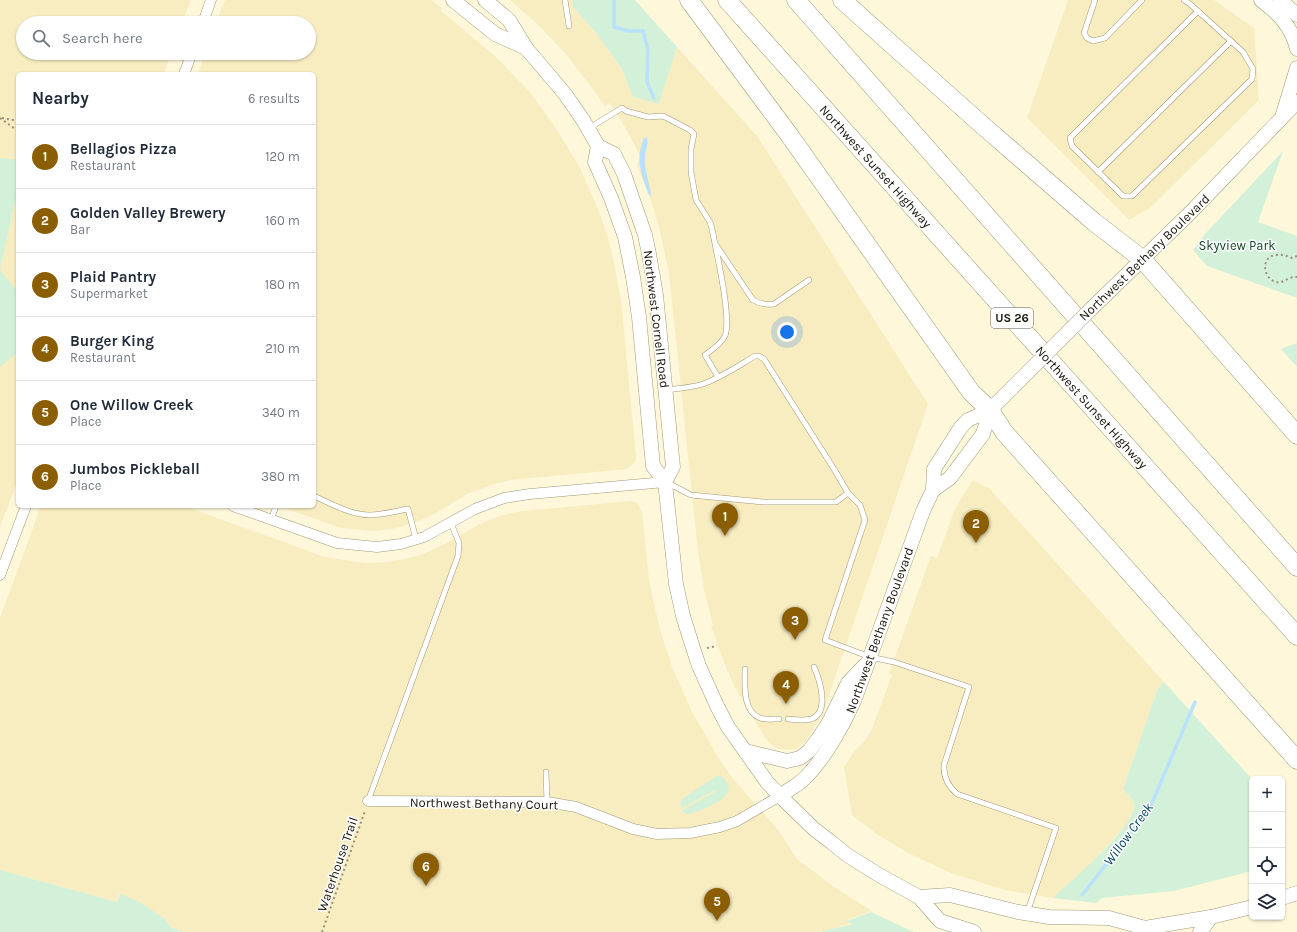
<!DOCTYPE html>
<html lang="en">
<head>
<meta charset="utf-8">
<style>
  :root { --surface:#fff; --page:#f2f2f3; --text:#1f2937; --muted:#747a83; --line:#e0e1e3; --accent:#8c5e03 }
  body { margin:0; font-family:Karla,sans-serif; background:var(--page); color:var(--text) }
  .controls { position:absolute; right:12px; bottom:12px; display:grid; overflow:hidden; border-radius:6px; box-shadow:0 1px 3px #0004 }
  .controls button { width:36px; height:36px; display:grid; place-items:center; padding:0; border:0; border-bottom:1px solid var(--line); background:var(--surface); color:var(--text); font:20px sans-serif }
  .you { position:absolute; left:787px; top:332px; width:14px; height:14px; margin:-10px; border:3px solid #fff; border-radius:50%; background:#1a73e8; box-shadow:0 0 0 6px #1a73e833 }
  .badge { display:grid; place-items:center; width:26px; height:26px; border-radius:50%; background:var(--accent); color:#fff; font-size:13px; font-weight:700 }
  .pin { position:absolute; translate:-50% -33px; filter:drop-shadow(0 1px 2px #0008) }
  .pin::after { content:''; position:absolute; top:21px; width:14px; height:12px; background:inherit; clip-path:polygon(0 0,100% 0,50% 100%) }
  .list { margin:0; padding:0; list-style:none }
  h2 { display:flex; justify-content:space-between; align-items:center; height:52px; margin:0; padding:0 16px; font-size:17px }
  h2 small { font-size:13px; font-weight:400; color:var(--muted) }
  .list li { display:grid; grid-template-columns:26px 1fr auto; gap:12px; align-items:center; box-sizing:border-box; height:64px; padding:0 16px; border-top:1px solid var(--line) }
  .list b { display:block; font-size:15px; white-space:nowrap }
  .list p { margin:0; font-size:13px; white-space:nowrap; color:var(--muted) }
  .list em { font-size:13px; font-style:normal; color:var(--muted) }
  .icon { flex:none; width:22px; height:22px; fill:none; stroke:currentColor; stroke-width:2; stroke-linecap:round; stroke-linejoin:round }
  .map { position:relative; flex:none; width:1297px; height:932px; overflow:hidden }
  .search { position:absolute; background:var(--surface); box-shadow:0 1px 3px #0004; left:16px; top:16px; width:300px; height:44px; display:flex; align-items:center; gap:10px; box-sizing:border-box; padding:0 14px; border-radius:22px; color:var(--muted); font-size:15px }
  .panel { position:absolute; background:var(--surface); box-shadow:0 1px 3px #0004; left:16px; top:72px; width:300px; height:436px; border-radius:6px }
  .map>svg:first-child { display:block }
  .built { fill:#f8edc1 }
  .green { fill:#d3f1d9 }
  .water { fill:#bae1fc }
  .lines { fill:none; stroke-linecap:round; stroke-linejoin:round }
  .stream { stroke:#bae1fc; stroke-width:3.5 }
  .lane-casing { stroke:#a19877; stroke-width:6 }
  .street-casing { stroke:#a19877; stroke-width:11 }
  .secondary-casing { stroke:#a19877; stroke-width:15 }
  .highway-casing { stroke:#a19877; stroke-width:19 }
  .path { stroke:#96917b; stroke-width:2; stroke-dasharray:2 3; stroke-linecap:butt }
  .lane { stroke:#fff; stroke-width:5 }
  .street { stroke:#fff; stroke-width:10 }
  .secondary { stroke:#fff; stroke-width:14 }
  .highway { stroke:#fff; stroke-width:18 }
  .secondary-bridge-casing { stroke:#a19877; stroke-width:15; stroke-linecap:butt }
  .secondary-bridge { stroke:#fff; stroke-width:14 }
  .labels { text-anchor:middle; stroke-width:3; stroke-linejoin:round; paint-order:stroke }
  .shield { fill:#fff; stroke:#5d5a51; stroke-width:1 }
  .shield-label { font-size:12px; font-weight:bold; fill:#171407 }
  .street-label { font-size:13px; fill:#171407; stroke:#fff }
  .park-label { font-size:13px; fill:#134624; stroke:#fff }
  .water-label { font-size:14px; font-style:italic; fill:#064565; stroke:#fff }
</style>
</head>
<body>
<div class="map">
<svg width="1297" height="932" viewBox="0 0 1297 932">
  <rect width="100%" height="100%" fill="#fef7da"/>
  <!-- built -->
  <g class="built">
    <path d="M0 0H191L182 23H23V53H171L164 74H18V480L0 527Z"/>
    <path d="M225 0H431L442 8 441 11 495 56 528 90 552 122 580 168 598 209 608 238 613 258 621 300 636 456V460L631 466 626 469 511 480 494 484 467 494 436 513 417 522 392 529 374 531 342 528 278 506H314V359L317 351 314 350V74H198L205 53H309V23H216Z"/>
    <path d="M510 0H572L573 7 597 34 622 69 633 97 659 104 677 47 757 136 928 404 823 713 807 739 802 745 797 748 791 750 781 749 775 748 766 739 737 691 727 670 711 626 713 625 704 590 698 552 669 273 659 227 652 204 637 165 640 156 626 129 610 103 605 106 592 88 564 52 536 23Z"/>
    <path d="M1068 0H1214L1254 28 1259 100 1150 208 1129 220 1027 118Z"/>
    <path d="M973 480 987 488 988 487 1164 682 1158 688 1123 789 1134 802V809L1126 825 1086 869 1053 898 1005 890 951 873 910 854 878 835 852 815 844 767 854 752 866 739 871 731 892 675 889 674 931 556 937 558 955 509Z"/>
    <path d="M631 501 636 502 642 511 649 580 659 626 672 667 691 710 721 762 734 780 779 831 797 859 837 889 872 911 847 920 854 923 819 932H184L171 927 165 919 119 894 117 902 0 870V618L41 506H184L325 557 357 562 369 563 387 562 405 559 423 554 443 545 480 524 502 515 522 511Z"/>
  </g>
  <!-- green -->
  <g class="green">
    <path d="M572 0H635L677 47 659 104 633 97 622 69 597 34 573 7Z"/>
    <path d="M1283 151 1258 222 1297 236V298L1207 266 1193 250 1204 235Z"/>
    <path d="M0 158 18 160V189L0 270Z"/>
    <path d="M0 270 18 292V352L0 367Z"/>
    <path d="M1297 343V367L1281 349Z"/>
    <path d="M1164 682 1252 779V871L1174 891 1102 898 1096 903 1053 898C1069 883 1138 825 1134 804 1133 799 1126 793 1123 789L1158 688Z"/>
    <path d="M718 775C721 776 725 779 727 782 739 797 697 814 686 814L682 810 717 791 715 790 682 808 680 804 682 799Z"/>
    <path d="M0 870 117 902 120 894 138 901 165 919 171 927 184 932H0Z"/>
    <path d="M871 912 914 932H819L853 924 847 921Z"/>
  </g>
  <!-- water -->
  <path class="water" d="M644 138H647C649 144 645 150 645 157 644 170 650 183 651 196L649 195C641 173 635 160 644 138Z"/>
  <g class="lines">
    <!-- stream -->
    <g class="stream">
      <path d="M614 0V27L628 31H643L648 50 647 82 654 98"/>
      <path d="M1082 895 1149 810 1195 702"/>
    </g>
    <!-- lane casing -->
    <g class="lane-casing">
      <g id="lane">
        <path d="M565 0 569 26"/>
        <path d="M1095 0 1084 33 1087 38 1093 41 1105 38 1142 0"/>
        <path d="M1184 0 1190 4 1243 52 1253 69 1252 79 1132 196H1123L1072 146 1070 138 1198 11"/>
        <path d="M589 128 622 108 626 111 648 117 663 116 690 130 694 134 691 149V172L696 200 710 222 712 229C716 250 732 318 725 336 721 344 712 350 705 355L718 377"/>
        <path d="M1098 172 1231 41"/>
        <path d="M716 245 753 300C760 304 766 305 774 304L809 280"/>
        <path d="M666 390C678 388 691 388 703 384 722 377 738 366 755 356H759L764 359 834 469 848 493 836 502H763L691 495 668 483"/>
        <path d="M848 493 860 505 865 520 825 640 870 657 894 662 969 687 944 765C943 777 948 786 957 794L1056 828 1027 913"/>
        <path d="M314 496C332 504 351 515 370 515 382 515 396 511 408 509L416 539"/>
        <path d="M271 520 276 506"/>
        <path d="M745 669C745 684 742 711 760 718 765 720 773 719 779 719"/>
        <path d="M788 719C796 720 804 721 811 719 830 713 820 680 814 667"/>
        <path d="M546 772 547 802"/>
        <path d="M368 801 458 556 459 543 451 523"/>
      </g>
    </g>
    <!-- street casing -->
    <g class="street-casing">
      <g id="street">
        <path d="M203 23 211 0"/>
        <path d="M184 74 192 53"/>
        <path d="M233 506 337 543 377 547 401 544 424 537 475 509 504 498 530 494 665 482"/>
        <path d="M0 575 26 506"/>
        <path d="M368 801 547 802 576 807 633 829 657 834 690 833 720 827 737 821 780 796"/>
      </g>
    </g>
    <!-- secondary casing -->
    <g class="secondary-casing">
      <g id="secondary">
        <path d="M453 0 495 34 526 48"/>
        <path d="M485 0 509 20 526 48 565 94 583 120 598 146 614 154 624 174 645 235 649 254 656 295 673 467 665 482"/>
        <path d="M1261 0C1279 14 1292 27 1297 49"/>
        <path d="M1280 0 1297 15"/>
        <path d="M1283 114 1297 68"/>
        <path d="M598 146 595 162 611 198 625 237 633 277 639 317 653 466 665 482 676 584 683 616 694 651 699 666 717 706 728 727 745 751 767 782 780 796 814 829 831 842 847 855 879 875 919 897 940 921 974 932"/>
        <path d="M1090 310 1190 213 1297 102"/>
        <path d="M933 490 950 478 983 434 990 410"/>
        <path d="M745 751 787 761 800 758 809 751 818 739 828 724 848 683 865 665"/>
        <path d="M780 796C788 790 798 785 805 778 824 759 843 726 854 701L923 511 933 490 934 469 961 427 968 420 990 410 1012 388"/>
        <path d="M919 897 950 895 1018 912 1049 917 1109 918 1145 928 1211 917 1252 907"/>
        <path d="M1282 898 1297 893"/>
        <path d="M1200 932 1211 917"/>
      </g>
    </g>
    <!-- highway casing -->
    <g class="highway-casing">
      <g id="highway">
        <path d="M689 0 790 136 971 392 990 410 1004 432 1297 760"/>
        <path d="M727 0 1297 636"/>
        <path d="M796 0 1297 567"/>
        <path d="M842 0 981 124 1094 222 1142 259 1297 435"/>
      </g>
    </g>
    <!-- path -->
    <g class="path">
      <path d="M0 118 18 131"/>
      <path d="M2 118 18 121"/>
      <path d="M1297 256 1292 258C1287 256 1282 254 1276 255 1261 256 1262 278 1276 282 1283 284 1289 276 1297 277"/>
      <path d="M707 648 717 646"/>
      <path d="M322 932 365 811"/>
    </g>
    <!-- lane -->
    <use href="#lane" class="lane"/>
    <!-- street -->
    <use href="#street" class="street"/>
    <!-- secondary -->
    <use href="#secondary" class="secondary"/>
    <!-- highway -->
    <use href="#highway" class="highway"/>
    <!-- secondary-bridge casing -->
    <g class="secondary-bridge-casing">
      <path id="secondary-bridge" d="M1012 388 1090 310"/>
    </g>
    <!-- secondary-bridge -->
    <use href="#secondary-bridge" class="secondary-bridge"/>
  </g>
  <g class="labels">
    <!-- shield labels -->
    <rect class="shield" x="991" y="308" width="42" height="20" rx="3"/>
    <g class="shield-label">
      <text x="1012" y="322">US 26</text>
    </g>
    <!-- street labels -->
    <g class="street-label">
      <text transform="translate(876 166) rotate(48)" y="5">Northwest Sunset Highway</text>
      <text transform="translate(1144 257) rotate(-44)" y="5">Northwest Bethany Boulevard</text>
      <text transform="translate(657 319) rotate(83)" y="5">Northwest Cornell Road</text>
      <text transform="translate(1092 407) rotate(48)" y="5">Northwest Sunset Highway</text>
      <text transform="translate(879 630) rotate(-70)" y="5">Northwest Bethany Boulevard</text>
      <text transform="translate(484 803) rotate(1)" y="5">Northwest Bethany Court</text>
      <text transform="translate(337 864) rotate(-71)" y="5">Waterhouse Trail</text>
    </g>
    <!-- park labels -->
    <g class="park-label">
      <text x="1237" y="250">Skyview Park</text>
    </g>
    <!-- water labels -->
    <g class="water-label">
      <text transform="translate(1128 834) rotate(-54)" y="5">Willow Creek</text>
    </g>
  </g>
</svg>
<div class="controls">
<button>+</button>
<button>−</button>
<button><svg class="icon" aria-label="locate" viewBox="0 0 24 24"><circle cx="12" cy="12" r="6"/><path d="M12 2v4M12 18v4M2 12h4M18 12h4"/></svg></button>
<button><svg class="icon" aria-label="layers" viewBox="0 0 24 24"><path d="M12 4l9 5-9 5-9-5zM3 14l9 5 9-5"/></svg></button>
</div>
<div class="you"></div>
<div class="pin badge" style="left:725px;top:536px">1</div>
<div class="pin badge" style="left:976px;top:543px">2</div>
<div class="pin badge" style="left:795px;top:640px">3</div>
<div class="pin badge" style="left:786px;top:704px">4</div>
<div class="pin badge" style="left:717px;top:921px">5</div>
<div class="pin badge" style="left:426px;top:886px">6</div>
<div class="search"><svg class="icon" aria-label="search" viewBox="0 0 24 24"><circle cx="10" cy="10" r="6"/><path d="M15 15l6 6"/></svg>Search here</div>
<section class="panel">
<h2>Nearby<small>6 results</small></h2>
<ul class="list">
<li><span class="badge">1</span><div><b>Bellagios Pizza</b><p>Restaurant</p></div><em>120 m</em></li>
<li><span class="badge">2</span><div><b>Golden Valley Brewery</b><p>Bar</p></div><em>160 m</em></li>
<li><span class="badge">3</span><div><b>Plaid Pantry</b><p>Supermarket</p></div><em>180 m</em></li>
<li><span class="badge">4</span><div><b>Burger King</b><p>Restaurant</p></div><em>210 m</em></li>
<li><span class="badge">5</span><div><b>One Willow Creek</b><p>Place</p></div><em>340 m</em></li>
<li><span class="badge">6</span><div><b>Jumbos Pickleball</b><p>Place</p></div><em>380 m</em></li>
</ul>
</section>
</div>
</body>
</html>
